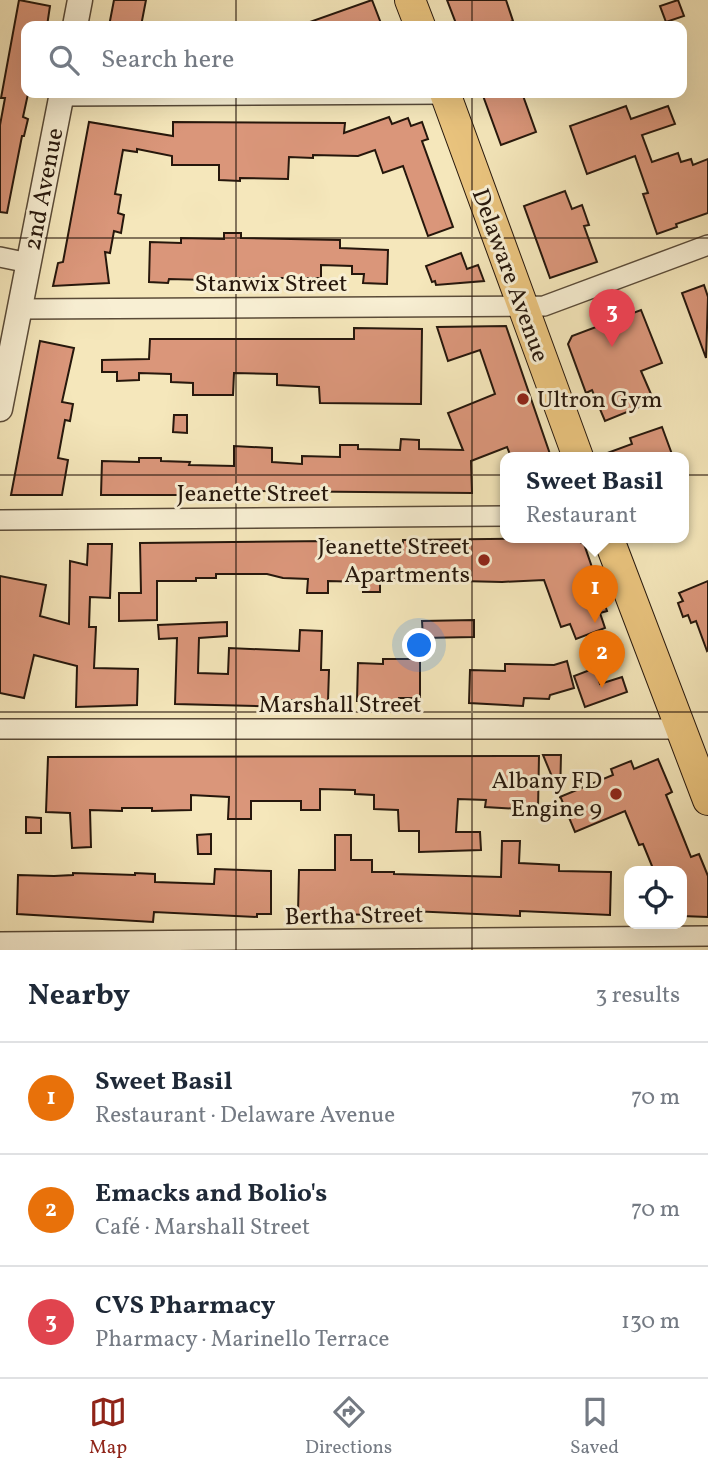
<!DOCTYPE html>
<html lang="en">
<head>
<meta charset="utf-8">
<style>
  :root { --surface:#fff; --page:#f2f2f3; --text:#1f2937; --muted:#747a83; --line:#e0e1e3; --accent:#8f2418 }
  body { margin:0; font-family:Vollkorn,serif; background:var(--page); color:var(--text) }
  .controls { position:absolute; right:21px; bottom:21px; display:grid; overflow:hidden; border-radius:14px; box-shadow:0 7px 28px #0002 }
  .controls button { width:63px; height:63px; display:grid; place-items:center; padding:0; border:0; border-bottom:2px solid var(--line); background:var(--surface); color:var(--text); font:35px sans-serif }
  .you { position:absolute; left:420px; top:646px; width:24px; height:24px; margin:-18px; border:5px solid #fff; border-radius:50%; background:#1a73e8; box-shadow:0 0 0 10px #1a73e833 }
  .badge { display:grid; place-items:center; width:46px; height:46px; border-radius:50%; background:var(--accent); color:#fff; font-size:23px; font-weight:700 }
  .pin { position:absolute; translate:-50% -58px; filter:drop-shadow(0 2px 4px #0008) }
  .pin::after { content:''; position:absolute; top:37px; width:24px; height:21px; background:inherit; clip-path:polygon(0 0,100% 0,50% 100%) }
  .popup { position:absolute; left:500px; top:452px; width:189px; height:91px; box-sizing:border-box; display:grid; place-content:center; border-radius:14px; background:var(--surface); filter:drop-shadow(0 2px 5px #0005); font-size:23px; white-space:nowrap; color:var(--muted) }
  .popup b { font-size:26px; color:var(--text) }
  .popup::after { content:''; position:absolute; left:50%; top:100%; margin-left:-14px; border:14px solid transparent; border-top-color:var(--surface) }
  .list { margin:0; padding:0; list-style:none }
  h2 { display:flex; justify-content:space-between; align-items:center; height:91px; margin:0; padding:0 28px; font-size:30px }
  h2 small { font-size:23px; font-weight:400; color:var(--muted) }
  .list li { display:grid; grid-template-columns:46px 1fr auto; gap:21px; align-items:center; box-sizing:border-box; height:112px; padding:0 28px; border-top:2px solid var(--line) }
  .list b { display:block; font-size:26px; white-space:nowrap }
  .list p { margin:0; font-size:23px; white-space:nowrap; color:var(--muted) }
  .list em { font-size:23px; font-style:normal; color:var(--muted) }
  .icon { flex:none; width:38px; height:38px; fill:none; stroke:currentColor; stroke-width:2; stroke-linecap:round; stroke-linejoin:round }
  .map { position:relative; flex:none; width:708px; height:950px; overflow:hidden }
  .search { position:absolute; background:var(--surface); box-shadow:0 7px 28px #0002; left:21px; right:21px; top:21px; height:77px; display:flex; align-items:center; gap:18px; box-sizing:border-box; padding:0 24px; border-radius:14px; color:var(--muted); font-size:26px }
  .sheet { height:427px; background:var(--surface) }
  nav { display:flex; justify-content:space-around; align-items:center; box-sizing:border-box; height:98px; border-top:2px solid var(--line); background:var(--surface); font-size:19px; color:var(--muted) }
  nav a { display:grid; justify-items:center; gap:4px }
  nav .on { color:var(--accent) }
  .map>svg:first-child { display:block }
  .building { fill:#da967a; stroke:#26170c; stroke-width:2 }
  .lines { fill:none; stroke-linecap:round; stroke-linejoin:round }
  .minor-casing { stroke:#5a4b38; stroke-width:22 }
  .tertiary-casing { stroke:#5a4b38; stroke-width:27 }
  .primary-casing { stroke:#26170c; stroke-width:32 }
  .minor { stroke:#f8efd3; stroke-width:19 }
  .tertiary { stroke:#f8efd3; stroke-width:24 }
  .primary { stroke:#eac47e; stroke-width:30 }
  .grid { fill:none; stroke:#26170c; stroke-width:2; stroke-opacity:0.55 }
  .poi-dot { fill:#8f2418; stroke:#f8efd3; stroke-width:2.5 }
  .labels { text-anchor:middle; stroke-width:6; stroke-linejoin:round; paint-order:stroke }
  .street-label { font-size:24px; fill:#26170c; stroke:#f8efd3 }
  .poi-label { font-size:24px; fill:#26170c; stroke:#f8efd3; text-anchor:end }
</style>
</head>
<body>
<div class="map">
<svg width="708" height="950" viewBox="0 0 708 950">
  <rect width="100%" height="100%" fill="#f5e7bb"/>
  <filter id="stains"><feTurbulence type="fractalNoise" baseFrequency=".00286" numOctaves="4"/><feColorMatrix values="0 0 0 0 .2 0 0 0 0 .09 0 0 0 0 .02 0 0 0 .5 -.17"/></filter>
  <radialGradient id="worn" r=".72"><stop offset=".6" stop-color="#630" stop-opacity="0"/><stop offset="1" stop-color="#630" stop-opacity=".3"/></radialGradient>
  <!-- building -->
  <g class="building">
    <path d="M19 0 50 6 47 26H26L28 94 23 117 28 119 24 136H22L7 213 0 212V125L5 98H1Z"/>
    <path d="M114 0H146L141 26H109Z"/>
    <path d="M372 0 382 26H305L304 24Z"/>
    <path d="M447 0H506L513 21 499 26H457Z"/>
    <path d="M678 0 684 16 666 22 660 6Z"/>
    <path d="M482 93H522L536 132 501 145Z"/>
    <path d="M626 106 631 119 668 106 675 124 642 135 652 162 678 153 681 162 691 159 693 165 708 159V213L676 224 677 227 657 234 643 194 648 193 635 156 587 174 570 126Z"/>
    <path d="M389 117 392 124 408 118 411 126 422 122 428 139 422 141 453 227 428 236 403 166 383 173 375 150 358 156 313 155V158L289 157 288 179 240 178V181L219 180V165H172V156L137 149V152L123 150 115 194 121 195 118 213 124 215 121 233 114 231 110 253 105 252 109 283 53 286 58 263 63 262 89 122 173 136V122L345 123 344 133Z"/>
    <path d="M565 191 572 209 582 205 589 225 584 226 597 262 550 278 524 206Z"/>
    <path d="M224 233H241V238L340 240V248L388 250 387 284 363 283 364 274H352V266L321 265V278H240V281L169 279 168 283 149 282 150 242 181 243V238L224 239Z"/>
    <path d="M461 253 467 269 478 265 484 281 436 285 435 281 432 282 426 266Z"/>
    <path d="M704 285 708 297 706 358 682 293Z"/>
    <path d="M641 310 662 363 641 371 654 401 605 421 592 390 586 393 568 344 572 336Z"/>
    <path d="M506 326 551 457H511L507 447 471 461 472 493 251 491V495L233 494V492L189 491V495H101L102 461 139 462V458H161V461L190 462 189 465 234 466V446L272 448V462L302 464V456L340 457V445H358V449L400 450 401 439 419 440V449L463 450 448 413 495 394 480 350 448 361 437 327Z"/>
    <path d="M354 328 422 329 421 404 320 403 319 387 277 385V374L234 373 233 395H193V383L171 382V374L139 373V380L117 381V372H102V360L149 359 150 339H354Z"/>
    <path d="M40 341 74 348 62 402 73 404 70 421 65 420 58 458 68 460 62 495H11Z"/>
    <path d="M174 415H187V433L173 432Z"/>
    <path d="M662 427 673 457H602V455L632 444 630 438Z"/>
    <path d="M573 538 584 544 607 611 600 613 605 628 576 639 570 624 561 627 544 580 502 582 380 579V592H363V582L328 581V593H307L308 579 283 578 267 574H216V578H196V581H157V620L119 621V593H141L140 543 330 541 329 548 403 550V540Z"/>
    <path d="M88 544H112L110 598 90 597 89 627H96L94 668 138 669 137 705 76 707 77 666 34 655 24 698 0 693V576L46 585 40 616 69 624 70 561 87 565Z"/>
    <path d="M708 581V650L707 651 696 621 691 623 688 615 683 617 678 603 683 601 679 593Z"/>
    <path d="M474 620V637L423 638 422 621Z"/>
    <path d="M227 622V636L199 638 198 673 228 674 229 648 299 651 300 630 322 631 321 670H329L328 701 292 700 291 707 175 704 177 638 159 639 158 625Z"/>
    <path d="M383 659H420V698H399V701H357L358 663 383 664Z"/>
    <path d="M567 661 574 688 550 695 549 699 524 698 523 706 469 703 470 670 505 671V664L554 665Z"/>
    <path d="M595 668 600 684 622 677 627 692 585 707 574 676Z"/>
    <path d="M543 755H561L560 797 613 775 611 769 631 761 634 769 658 759 672 792 666 795 681 832 691 857 699 854 708 876V917L682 916V871H654L643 844 639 845 625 811 575 832Z"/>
    <path d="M539 756 538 810 485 807 486 800 458 799 456 832H480L481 850 419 852V831H399L398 810 374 809V795L355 794V790L320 789V810H301V801H251V819H228L229 797 191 795V810L152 811V808H122V811L90 810 91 847 72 848 70 813 46 812 48 757Z"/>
    <path d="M26 817 41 818V833H26Z"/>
    <path d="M211 834V854H198L197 835Z"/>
    <path d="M335 835H351V860H372V872H394V874L501 877 502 841H520L519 863 559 865V871L611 872 610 915 520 911V916L411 911V916L298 913 299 870H335Z"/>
    <path d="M215 869 271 871V914H257V917L154 912 153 922 17 914 18 875 54 876 73 875V873L135 875V873L155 874V882L214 884Z"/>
  </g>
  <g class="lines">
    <!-- minor casing -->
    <g class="minor-casing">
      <g id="minor">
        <path d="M61 96 446 94"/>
        <path d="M0 257 29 263"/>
        <path d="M20 309 544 306 708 245"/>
        <path d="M0 520 506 516"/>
        <path d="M0 729H679"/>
        <path d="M0 942 708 936"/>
      </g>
    </g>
    <!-- tertiary casing -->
    <g class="tertiary-casing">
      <g id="tertiary">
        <path d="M75 26 80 0"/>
        <path d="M0 409 62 93"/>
      </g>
    </g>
    <!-- primary casing -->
    <g class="primary-casing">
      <g id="primary">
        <path d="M410 0 420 26"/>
        <path d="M445 93 578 457"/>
        <path d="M608 537 708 800"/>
      </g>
    </g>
    <!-- minor -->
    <use href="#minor" class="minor"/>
    <!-- tertiary -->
    <use href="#tertiary" class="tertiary"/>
    <!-- primary -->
    <use href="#primary" class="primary"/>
  </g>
  <!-- grid -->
  <path class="grid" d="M236 0V26M472 0V26M236 93V950M472 93V950M0 238H708M0 475H708M0 712H708"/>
  <!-- markers -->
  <g class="poi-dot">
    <circle cx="523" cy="399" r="7"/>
    <circle cx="484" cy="560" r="7"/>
    <circle cx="616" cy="794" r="7"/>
  </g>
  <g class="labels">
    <!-- street labels -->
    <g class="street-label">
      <text transform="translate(43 189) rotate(-79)" y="8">2nd Avenue</text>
      <text transform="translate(511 275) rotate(70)" y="8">Delaware Avenue</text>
      <text x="271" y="291">Stanwix Street</text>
      <text x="253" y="501">Jeanette Street</text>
      <text x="340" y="712">Marshall Street</text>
      <text transform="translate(354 915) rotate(-1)" y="8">Bertha Street</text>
    </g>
    <!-- poi labels -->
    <g class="poi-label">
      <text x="537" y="407" text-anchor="start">Ultron Gym</text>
      <text x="470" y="554">Jeanette Street<tspan x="470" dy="28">Apartments</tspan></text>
      <text x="602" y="788">Albany FD<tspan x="602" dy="28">Engine 9</tspan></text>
    </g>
  </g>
  <rect width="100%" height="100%" filter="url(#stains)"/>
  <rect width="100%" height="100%" fill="url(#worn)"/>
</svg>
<div class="controls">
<button><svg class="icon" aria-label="locate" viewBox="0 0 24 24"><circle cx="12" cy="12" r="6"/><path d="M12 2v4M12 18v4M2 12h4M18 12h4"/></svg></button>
</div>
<div class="you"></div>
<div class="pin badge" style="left:595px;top:623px;background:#e8710a">1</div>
<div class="popup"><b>Sweet Basil</b>Restaurant</div>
<div class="pin badge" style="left:602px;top:688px;background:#e8710a">2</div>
<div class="pin badge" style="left:612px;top:347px;background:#e0444e">3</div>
<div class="search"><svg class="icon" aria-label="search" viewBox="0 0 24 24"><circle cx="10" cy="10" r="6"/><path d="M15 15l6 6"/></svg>Search here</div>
</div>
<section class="sheet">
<h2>Nearby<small>3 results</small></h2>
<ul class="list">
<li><span class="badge" style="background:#e8710a">1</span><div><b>Sweet Basil</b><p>Restaurant · Delaware Avenue</p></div><em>70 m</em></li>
<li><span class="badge" style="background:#e8710a">2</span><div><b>Emacks and Bolio's</b><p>Café · Marshall Street</p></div><em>70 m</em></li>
<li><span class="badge" style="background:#e0444e">3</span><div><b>CVS Pharmacy</b><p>Pharmacy · Marinello Terrace</p></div><em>130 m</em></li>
</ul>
</section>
<nav>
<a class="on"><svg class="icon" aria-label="map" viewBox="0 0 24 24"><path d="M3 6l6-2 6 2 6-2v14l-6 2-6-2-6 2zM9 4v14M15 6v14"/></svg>Map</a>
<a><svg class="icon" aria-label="directions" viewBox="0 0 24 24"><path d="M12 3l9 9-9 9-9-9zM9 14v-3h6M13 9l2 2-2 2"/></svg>Directions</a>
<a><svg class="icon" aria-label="saved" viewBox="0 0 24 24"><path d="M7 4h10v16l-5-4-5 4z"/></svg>Saved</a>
</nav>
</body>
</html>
